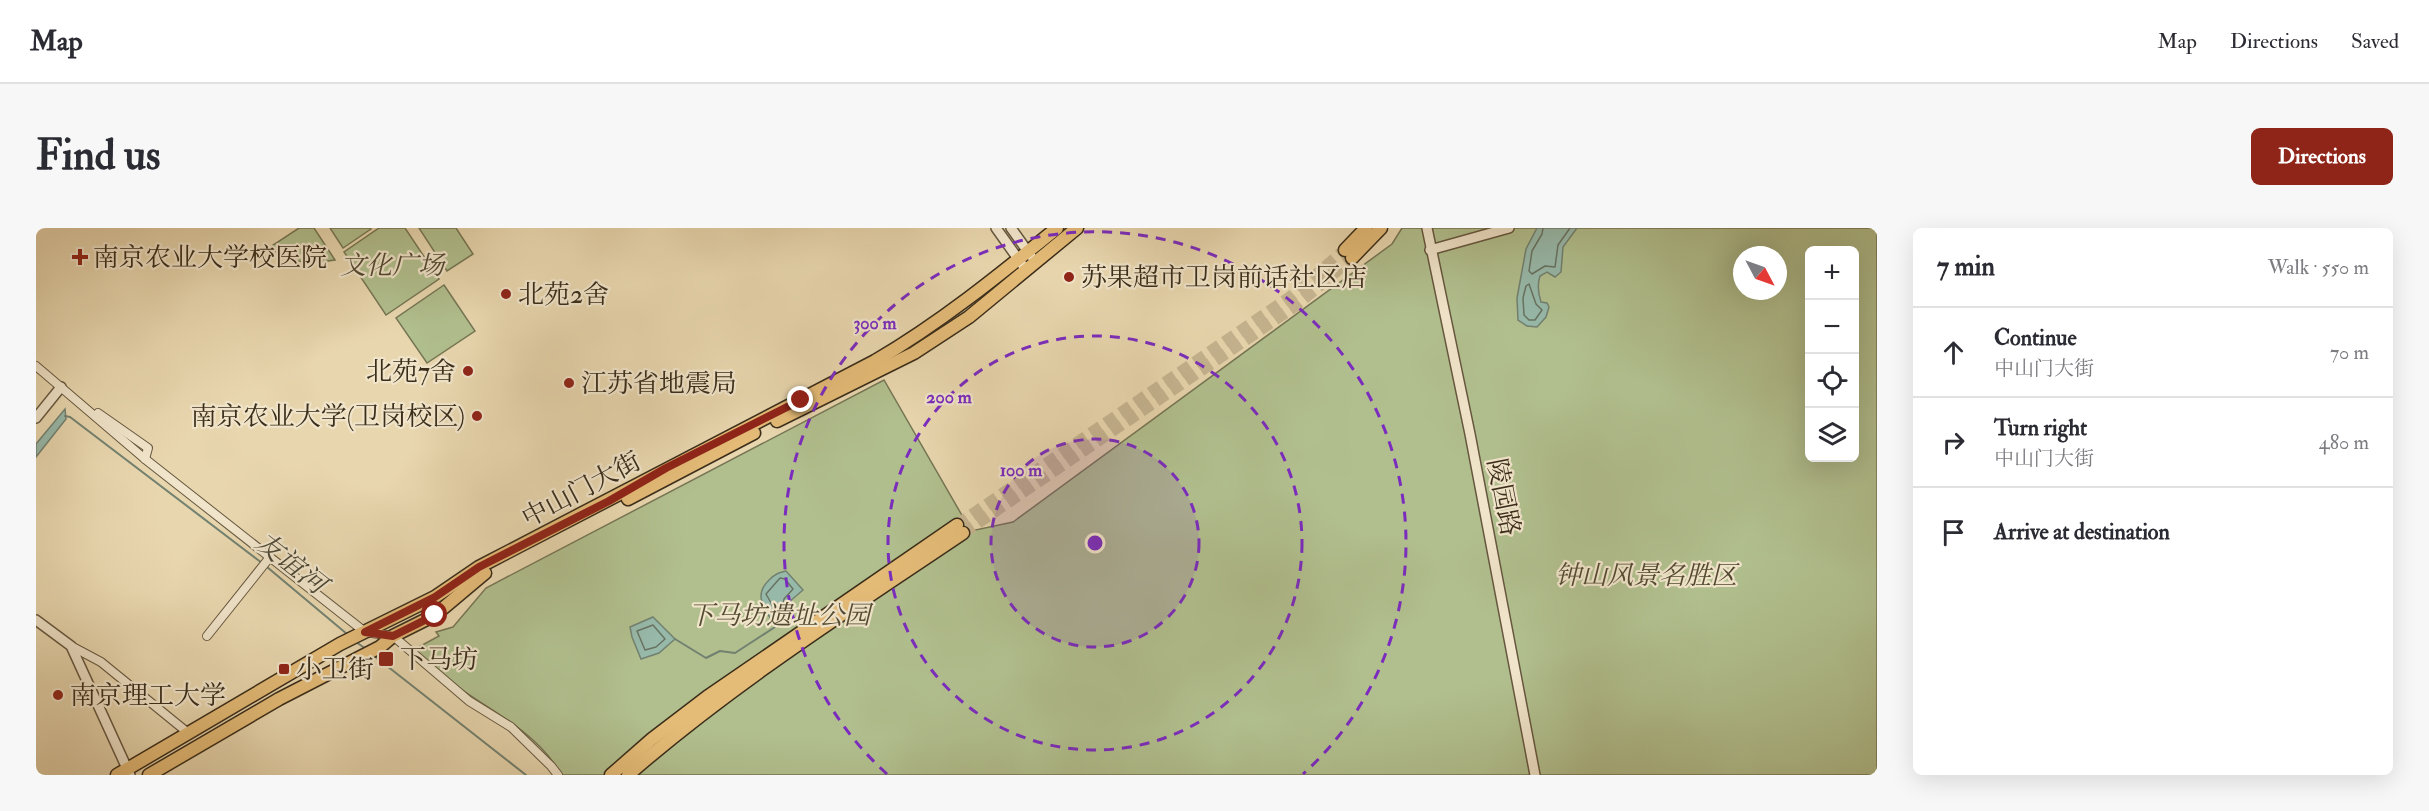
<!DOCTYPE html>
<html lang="en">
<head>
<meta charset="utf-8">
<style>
  :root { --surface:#fff; --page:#f7f7f7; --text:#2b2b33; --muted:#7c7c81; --line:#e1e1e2; --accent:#8f2418 }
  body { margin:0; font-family:"IM FELL Double Pica","Noto Serif SC",serif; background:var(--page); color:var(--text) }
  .controls { position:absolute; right:18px; top:18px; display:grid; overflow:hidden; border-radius:9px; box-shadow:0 6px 24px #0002 }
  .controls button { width:54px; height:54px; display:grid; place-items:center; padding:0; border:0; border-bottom:2px solid var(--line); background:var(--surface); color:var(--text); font:30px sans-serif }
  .compass { position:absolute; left:1697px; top:18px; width:54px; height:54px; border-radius:50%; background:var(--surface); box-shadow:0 6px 24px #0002; rotate:131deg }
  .stop { position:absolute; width:18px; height:18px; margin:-14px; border:4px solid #8f2418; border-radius:50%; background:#fff }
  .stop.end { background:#8f2418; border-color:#fff; box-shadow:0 2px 6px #0008 }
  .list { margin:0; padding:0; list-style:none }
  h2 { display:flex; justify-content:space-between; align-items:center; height:78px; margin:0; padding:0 24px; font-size:26px }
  h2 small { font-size:20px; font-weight:400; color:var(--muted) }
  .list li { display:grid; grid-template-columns:39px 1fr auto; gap:18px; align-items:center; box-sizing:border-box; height:90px; padding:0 24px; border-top:2px solid var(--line) }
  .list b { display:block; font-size:22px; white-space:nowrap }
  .list p { margin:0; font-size:20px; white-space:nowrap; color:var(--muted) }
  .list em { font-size:20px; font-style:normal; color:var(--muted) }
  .icon { flex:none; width:33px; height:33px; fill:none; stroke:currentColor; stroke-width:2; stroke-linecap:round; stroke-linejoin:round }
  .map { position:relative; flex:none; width:1841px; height:547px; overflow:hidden; border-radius:9px }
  header { display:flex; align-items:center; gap:36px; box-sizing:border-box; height:84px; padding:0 30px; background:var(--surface); border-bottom:2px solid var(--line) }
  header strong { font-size:28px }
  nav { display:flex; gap:33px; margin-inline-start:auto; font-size:21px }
  .intro { display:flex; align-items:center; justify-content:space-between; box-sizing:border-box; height:144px; padding:0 36px }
  h1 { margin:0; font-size:42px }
  .button { padding:15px 27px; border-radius:9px; background:var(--accent); color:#fff; font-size:21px; font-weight:700 }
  main { display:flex; gap:36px; padding:0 36px }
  aside { flex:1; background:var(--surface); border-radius:9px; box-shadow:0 6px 24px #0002 }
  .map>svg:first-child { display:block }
  .green { fill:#b1bf8e; stroke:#767654; stroke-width:1.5; fill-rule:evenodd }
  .water { fill:#97b9aa; stroke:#728170; stroke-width:1.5 }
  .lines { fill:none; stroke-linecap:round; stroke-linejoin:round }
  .shore { stroke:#687362; stroke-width:1.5 }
  .stream { stroke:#728170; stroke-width:2 }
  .trunk-tunnel { stroke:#c5b490; stroke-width:12; stroke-dasharray:12 6; stroke-linecap:butt }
  .minor-casing { stroke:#66573f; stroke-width:10 }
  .tertiary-casing { stroke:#66573f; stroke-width:12 }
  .primary-casing { stroke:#3a2d1a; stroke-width:15 }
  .trunk-casing { stroke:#3a2d1a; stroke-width:15 }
  .minor { stroke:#f0e4ca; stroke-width:8 }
  .tertiary { stroke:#f0e4ca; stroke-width:9 }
  .primary { stroke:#e4bb77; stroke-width:12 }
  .trunk { stroke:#e4bb77; stroke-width:12 }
  .route { stroke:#8f2418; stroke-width:8 }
  .ring { fill:none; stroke:#7b2cbf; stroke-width:3; stroke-dasharray:10 8 }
  .poi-dot { fill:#8f2418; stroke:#f0e4ca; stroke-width:2 }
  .labels { text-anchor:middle; stroke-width:4.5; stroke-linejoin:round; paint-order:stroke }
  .poi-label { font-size:26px; fill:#3a2d1a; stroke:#f0e4ca; text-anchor:start }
  .park-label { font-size:26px; font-style:italic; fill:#524a31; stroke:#f0e4ca }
  .street-label { font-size:26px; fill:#3a2d1a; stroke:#f0e4ca }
  .water-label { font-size:27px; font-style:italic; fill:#4d4937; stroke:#f0e4ca }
  .centre { fill:#7b2cbf; stroke:#f0e4ca; stroke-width:3 }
  .ring-label { font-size:18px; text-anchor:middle; font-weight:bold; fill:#7b2cbf; stroke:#f0e4ca; stroke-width:4.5; stroke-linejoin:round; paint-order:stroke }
</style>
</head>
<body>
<header>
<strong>Map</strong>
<nav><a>Map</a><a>Directions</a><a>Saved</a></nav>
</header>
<div class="intro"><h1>Find us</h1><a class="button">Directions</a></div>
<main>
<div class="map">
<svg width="1841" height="547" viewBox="0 0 1841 547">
  <rect width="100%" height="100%" fill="#e8d6ae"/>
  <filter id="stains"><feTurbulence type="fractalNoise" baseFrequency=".00333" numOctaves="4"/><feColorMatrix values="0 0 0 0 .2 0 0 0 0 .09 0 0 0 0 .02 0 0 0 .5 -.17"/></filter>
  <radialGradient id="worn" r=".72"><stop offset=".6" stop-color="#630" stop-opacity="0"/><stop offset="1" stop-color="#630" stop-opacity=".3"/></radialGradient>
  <!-- green -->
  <g class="green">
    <path d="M263 0H278L299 32C276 36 252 36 234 19Z"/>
    <path d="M294 0H334L335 1 307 20Z"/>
    <path d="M343 0H369L403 51 350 87 308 24Z"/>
    <path d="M383 0H420L437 26 411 43Z"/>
    <path d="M1366 0H1841V547H519L520 538C485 487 418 469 379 421L403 408 400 404 417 399 450 360 848 152 935 303 977 294 1356 16ZM1774 22H1818V230H1774ZM1706 27H1742V63H1706Z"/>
    <path d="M408 57 439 103 391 135 360 90Z"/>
  </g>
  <!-- water -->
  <g class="water">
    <path d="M1501 0H1541L1527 19 1525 44 1519 49 1511 44 1504 48C1501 57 1502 65 1505 74L1511 75 1513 79 1510 89 1501 99 1491 98 1482 92 1481 70 1490 21Z"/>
    <path d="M29 181 30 191 0 229V216Z"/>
    <path d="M750 343 767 362 753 374 752 391 739 399C730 380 716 369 733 352 739 346 742 345 750 343Z"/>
    <path d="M617 389 639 411 623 425 605 431 596 409 594 399Z"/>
  </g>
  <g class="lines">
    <!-- shore -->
    <g class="shore">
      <path d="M1507 0 1506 6 1496 23 1493 43 1496 46 1509 38 1519 39 1522 17 1534 0"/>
      <path d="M1493 56 1500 76 1506 82 1499 92H1493L1488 87 1487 70 1490 58Z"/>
      <path d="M744 350 749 351 757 361 748 371 746 386 743 389 730 366Z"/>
      <path d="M617 397 629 411 620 419 609 422 601 403Z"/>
    </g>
    <!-- stream -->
    <g class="stream">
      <path d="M29 188 34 189 226 335"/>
      <path d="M231 339 311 406"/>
      <path d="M639 411 670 430 684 423 699 425 739 399"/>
      <path d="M320 414 330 421"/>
      <path d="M337 427 490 547"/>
    </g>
    <!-- trunk-tunnel -->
    <g class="trunk-tunnel">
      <path d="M921 297 1253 70 1309 22"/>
      <path d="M927 305 1259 78 1316 30"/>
    </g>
    <!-- minor casing -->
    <g class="minor-casing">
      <g id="minor">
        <path d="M0 138 109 231 329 404 357 408 433 473 475 499 515 538 522 547"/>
        <path d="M62 185 112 220 109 231"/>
        <path d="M171 408 234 329"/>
        <path d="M35 418 65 434 151 504"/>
      </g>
    </g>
    <!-- tertiary casing -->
    <g class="tertiary-casing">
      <g id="tertiary">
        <path d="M960 0 990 42"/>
        <path d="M975 0 995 28"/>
        <path d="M1391 0 1434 206 1499 547"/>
        <path d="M1394 22 1473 0"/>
        <path d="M0 190 25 159"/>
        <path d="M0 392 35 418 94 547"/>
      </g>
    </g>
    <!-- primary casing -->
    <g class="primary-casing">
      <g id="primary">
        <path d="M741 193 878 125 933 89 1041 0"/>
        <path d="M592 271 718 205"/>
        <path d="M81 547 304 416 399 369 443 339 839 133C904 95 962 48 1021 0"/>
        <path d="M113 547 243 471 344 419 357 408 399 387 449 345"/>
      </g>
    </g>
    <!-- trunk casing -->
    <g class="trunk-casing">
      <g id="trunk">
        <path d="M1309 22 1330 0"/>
        <path d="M1316 30 1345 0"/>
        <path d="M575 547 616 511 671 469 921 297"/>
        <path d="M592 547C695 457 813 382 927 305"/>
      </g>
    </g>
    <!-- minor -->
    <use href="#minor" class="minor"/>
    <!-- tertiary -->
    <use href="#tertiary" class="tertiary"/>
    <!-- primary -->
    <use href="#primary" class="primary"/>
    <!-- trunk -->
    <use href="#trunk" class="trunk"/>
  </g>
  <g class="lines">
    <!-- route -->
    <path class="route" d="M399 387 357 408 329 404 399 369 443 339 573 273 630 240 765 172"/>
  </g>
  <!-- distance rings -->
  <circle cx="1059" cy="315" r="104" fill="#7b2cbf" fill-opacity=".12"/>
  <g class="ring">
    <circle cx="1059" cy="315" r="104"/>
    <circle cx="1059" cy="315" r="207"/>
    <path d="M851 546A311 311 0 1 1 1267 546"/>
  </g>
  <!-- markers -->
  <g class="poi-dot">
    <path d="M41 20h6v6h6v6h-6v6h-6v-6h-6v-6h6z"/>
    <circle cx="1033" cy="49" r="6"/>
    <circle cx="470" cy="66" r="6"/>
    <circle cx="432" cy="143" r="6"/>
    <circle cx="533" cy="155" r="6"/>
    <circle cx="441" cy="188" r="6"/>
    <rect x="342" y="423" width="16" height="16" rx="3"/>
    <rect x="242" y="435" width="12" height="12" rx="3"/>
    <circle cx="22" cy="467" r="6"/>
  </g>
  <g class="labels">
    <!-- poi labels -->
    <g class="poi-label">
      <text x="57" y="38">南京农业大学校医院</text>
      <text x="1045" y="58">苏果超市卫岗前话社区店</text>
      <text x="482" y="75">北苑2舍</text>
      <text x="420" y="152" text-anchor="end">北苑7舍</text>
      <text x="545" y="164">江苏省地震局</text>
      <text x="429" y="197" text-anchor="end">南京农业大学(卫岗校区)</text>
      <text x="364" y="440">下马坊</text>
      <text x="260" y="450">小卫街</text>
      <text x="34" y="476">南京理工大学</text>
    </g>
    <!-- park labels -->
    <g class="park-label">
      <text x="356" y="46">文化广场</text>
      <text x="1610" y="356">钟山风景名胜区</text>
      <text x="743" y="396">下马坊遗址公园</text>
    </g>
    <!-- street labels -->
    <g class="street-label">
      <text transform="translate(545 261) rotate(-28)" y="9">中山门大街</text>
      <text transform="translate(1468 269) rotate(79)" y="9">陵园路</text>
    </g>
    <!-- water labels -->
    <g class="water-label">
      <text transform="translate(255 335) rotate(38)" y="9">友谊河</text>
    </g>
  </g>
  <circle cx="1059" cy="315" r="9" class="centre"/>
  <g class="ring-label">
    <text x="839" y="101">300 m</text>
    <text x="913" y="175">200 m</text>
    <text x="985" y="248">100 m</text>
  </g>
  <rect width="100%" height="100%" filter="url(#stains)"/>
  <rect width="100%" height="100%" fill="url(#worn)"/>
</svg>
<div class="controls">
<button>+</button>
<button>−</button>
<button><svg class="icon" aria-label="locate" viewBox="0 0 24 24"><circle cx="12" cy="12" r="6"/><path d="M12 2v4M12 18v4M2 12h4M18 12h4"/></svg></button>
<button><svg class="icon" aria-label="layers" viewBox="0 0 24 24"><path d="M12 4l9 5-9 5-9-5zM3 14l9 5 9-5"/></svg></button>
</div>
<svg class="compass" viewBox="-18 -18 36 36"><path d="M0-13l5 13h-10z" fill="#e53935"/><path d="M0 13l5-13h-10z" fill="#7c7c81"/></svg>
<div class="stop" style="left:399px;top:387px"></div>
<div class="stop end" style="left:765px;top:172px"></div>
</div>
<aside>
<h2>7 min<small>Walk · 550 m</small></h2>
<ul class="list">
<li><svg class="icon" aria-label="ahead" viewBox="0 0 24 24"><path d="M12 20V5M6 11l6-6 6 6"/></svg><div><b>Continue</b><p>中山门大街</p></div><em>70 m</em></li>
<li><svg class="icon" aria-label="right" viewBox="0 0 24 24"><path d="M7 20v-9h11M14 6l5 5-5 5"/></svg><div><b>Turn right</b><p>中山门大街</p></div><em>480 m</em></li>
<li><svg class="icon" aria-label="arrive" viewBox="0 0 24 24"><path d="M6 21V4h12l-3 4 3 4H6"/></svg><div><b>Arrive at destination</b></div></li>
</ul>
</aside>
</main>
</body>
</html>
